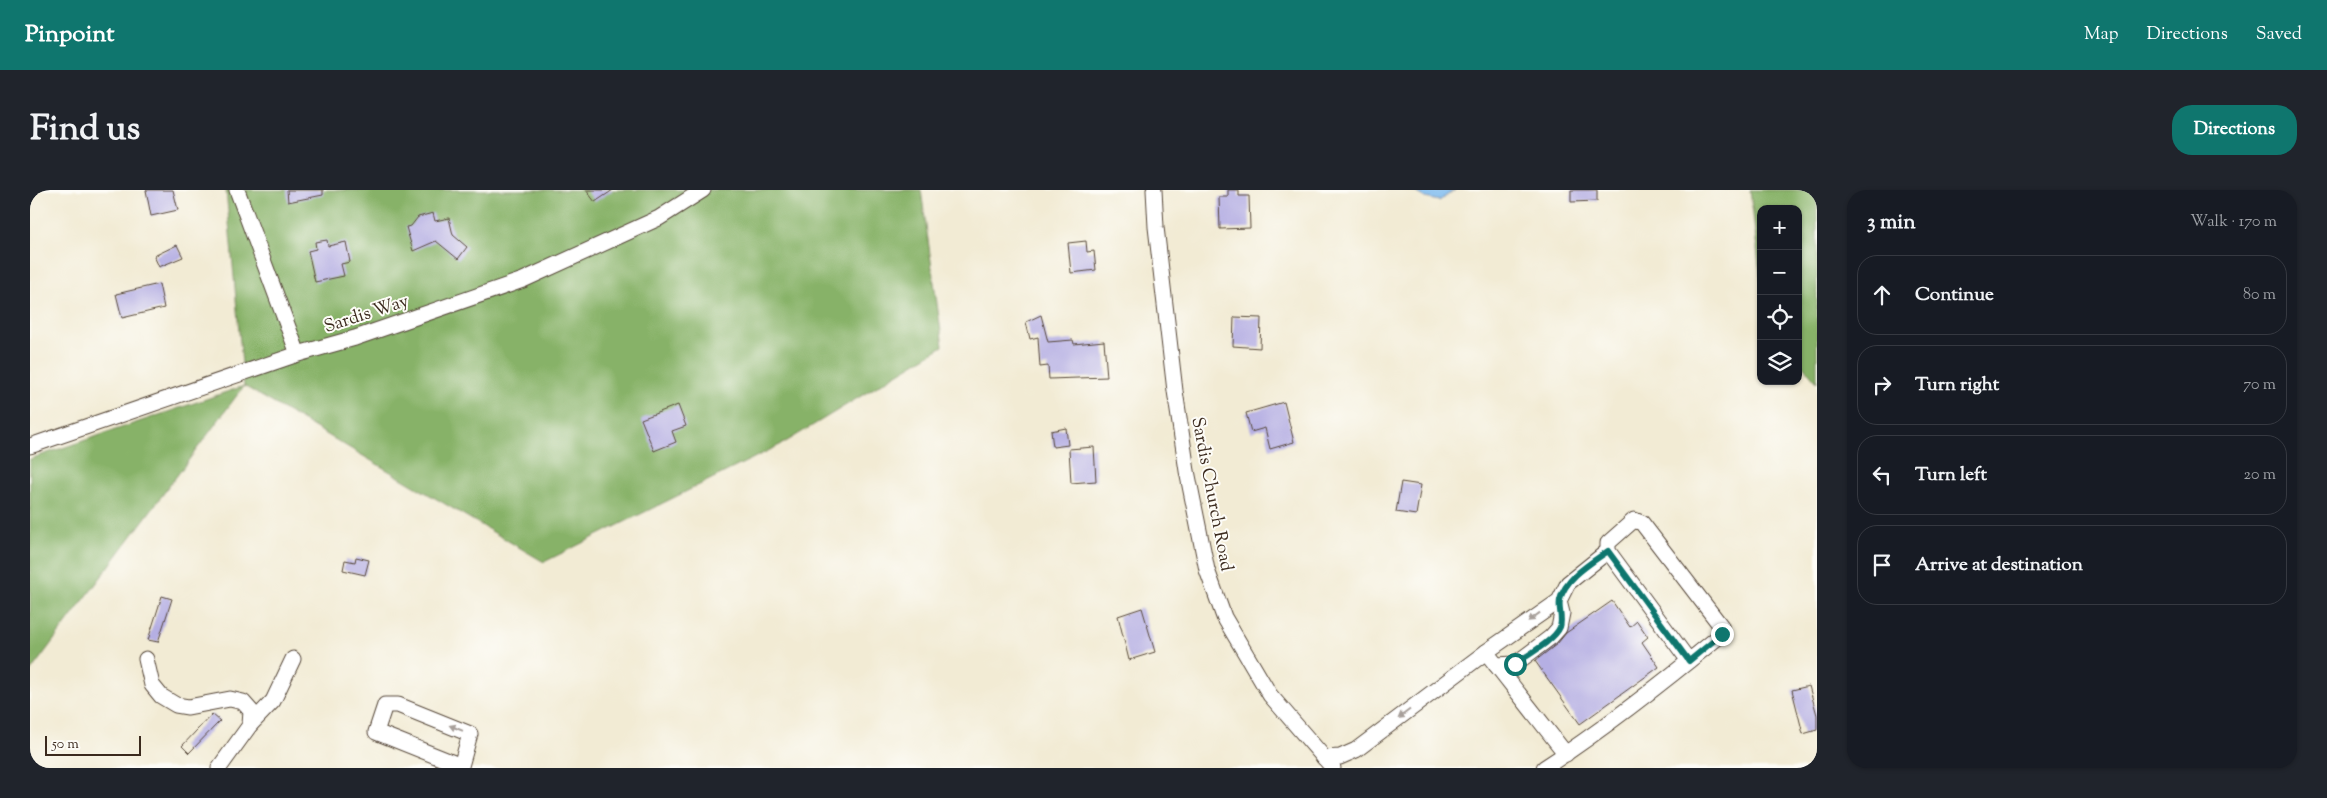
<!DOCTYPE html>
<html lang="en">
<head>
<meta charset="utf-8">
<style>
  :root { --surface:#171b24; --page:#20242c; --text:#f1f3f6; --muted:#9ea1a6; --line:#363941; --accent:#0f766e }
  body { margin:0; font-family:"Sorts Mill Goudy",serif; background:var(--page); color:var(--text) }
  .controls { position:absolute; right:15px; top:15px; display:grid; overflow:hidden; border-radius:10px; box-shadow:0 1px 4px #0004 }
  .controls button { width:45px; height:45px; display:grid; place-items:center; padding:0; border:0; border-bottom:1px solid var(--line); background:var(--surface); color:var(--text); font:25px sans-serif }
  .scale { position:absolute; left:15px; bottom:12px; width:96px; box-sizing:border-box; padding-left:5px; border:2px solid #3b2a1e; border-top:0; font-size:14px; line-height:18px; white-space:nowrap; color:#3b2a1e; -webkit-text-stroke:4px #fdfcf7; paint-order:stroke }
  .stop { position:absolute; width:15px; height:15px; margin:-11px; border:4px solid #0f766e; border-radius:50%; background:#fff }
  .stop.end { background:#0f766e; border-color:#fff; box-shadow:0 1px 5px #0008 }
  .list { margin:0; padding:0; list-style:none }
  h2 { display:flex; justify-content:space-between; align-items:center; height:65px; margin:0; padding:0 20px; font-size:21px }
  h2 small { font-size:16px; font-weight:400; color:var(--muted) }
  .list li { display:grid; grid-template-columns:32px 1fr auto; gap:15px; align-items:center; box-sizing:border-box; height:80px; margin:0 10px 10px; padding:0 10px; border:1px solid var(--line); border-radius:20px }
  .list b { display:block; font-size:19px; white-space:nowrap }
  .list em { font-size:16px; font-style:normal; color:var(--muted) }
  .icon { flex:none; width:28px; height:28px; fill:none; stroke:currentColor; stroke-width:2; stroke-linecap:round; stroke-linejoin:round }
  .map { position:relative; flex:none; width:1787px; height:578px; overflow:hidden; border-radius:20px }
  header { display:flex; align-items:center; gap:30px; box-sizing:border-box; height:70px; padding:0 25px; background:var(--accent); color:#fff }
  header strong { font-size:24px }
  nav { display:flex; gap:28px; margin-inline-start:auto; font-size:18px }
  .intro { display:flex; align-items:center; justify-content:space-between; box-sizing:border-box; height:120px; padding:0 30px }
  h1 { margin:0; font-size:35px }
  .button { padding:12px 22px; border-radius:20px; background:var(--accent); color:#fff; font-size:18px; font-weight:700 }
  main { display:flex; gap:30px; padding:0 30px }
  aside { flex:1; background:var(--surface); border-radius:20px; box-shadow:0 1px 4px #0004 }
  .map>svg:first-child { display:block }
  .forest { fill:#87b268; stroke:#616e43 }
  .water { fill:#7cbaef; stroke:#5c7286 }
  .building { fill:#b5afe3 }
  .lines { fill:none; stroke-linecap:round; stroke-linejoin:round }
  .minor-casing { stroke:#564739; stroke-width:17 }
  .minor { stroke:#fff; stroke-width:15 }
  .oneway { fill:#a79f9a }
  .route { stroke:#0f766e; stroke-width:6 }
  .labels { text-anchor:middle; stroke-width:4; stroke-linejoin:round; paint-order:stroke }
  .street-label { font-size:18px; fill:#3b2a1e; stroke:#fdfcf7 }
</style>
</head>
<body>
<header>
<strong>Pinpoint</strong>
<nav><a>Map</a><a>Directions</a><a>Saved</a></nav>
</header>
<div class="intro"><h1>Find us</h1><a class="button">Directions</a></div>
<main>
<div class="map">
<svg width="1787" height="578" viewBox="0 0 1787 578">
  <rect width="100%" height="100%" fill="#fdfcf7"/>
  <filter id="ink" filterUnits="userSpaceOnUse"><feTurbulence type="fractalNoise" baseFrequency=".02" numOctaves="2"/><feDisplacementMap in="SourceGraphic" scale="10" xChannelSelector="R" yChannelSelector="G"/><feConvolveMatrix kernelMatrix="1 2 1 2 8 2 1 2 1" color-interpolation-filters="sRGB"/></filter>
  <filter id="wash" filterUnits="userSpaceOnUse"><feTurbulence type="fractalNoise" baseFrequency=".0096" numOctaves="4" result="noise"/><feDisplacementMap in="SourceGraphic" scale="20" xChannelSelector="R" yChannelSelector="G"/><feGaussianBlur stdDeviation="1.12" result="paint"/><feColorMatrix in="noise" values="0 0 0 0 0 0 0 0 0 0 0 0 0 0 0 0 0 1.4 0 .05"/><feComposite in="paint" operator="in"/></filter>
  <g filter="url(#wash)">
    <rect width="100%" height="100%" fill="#f2ebd4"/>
    <!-- forest -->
    <g class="forest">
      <path d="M196 0H891L913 156 754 253 514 372 214 196 0 482V269L214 196Z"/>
      <path d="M1720 0H1787V192L1768 170V19H1731V91Z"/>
    </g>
    <!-- water -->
    <path class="water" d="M1382 0H1425L1409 11 1395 8Z"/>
    <g id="blocks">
      <!-- building -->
      <g class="building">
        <path d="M116 0H143L148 20 121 26Z"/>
        <path d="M257 0H293V5L258 12Z"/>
        <path d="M556 0H583L565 12Z"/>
        <path d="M1198 0H1209V6H1219L1220 38 1190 39 1189 7H1198Z"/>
        <path d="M1541 0H1567V11L1541 12Z"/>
        <path d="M403 23 405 31 419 28 423 45 437 57 428 69 406 51 383 61 376 37 381 36 388 27Z"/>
        <path d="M297 50 298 56 316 52 320 72 311 74 314 86 285 92 278 61 286 59 285 52Z"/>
        <path d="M1056 51 1057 62 1064 61 1066 80 1041 83 1038 53Z"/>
        <path d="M147 55 153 67 129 77 124 66Z"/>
        <path d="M129 94 134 118 92 128 86 104Z"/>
        <path d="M1011 125 1018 152 1043 150 1044 154 1074 151 1077 187 1019 189 1018 176 1010 177 1008 147 1000 149 996 132Z"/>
        <path d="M1204 127 1231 128 1230 158 1203 156Z"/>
        <path d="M1254 212 1264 252 1240 259 1235 238 1221 242 1216 223Z"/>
        <path d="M648 215 656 236 642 241 646 252 624 261 611 229Z"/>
        <path d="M1036 238 1038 255 1023 257 1021 241Z"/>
        <path d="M1064 257 1066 291 1041 293 1039 259Z"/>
        <path d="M1371 292 1391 295 1386 325 1366 322Z"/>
        <path d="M326 367 339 370 335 385 313 380 315 370 325 372Z"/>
        <path d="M132 406 142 409 128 452 118 450Z"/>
        <path d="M1582 411 1600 437 1607 431 1618 447 1612 452 1629 477 1550 534 1505 471 1527 454 1536 443Z"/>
        <path d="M1112 418 1125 462 1099 470 1088 426Z"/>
        <path d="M1779 496 1787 525V540L1773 544 1762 500Z"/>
        <path d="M182 524 190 531 159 563 152 556Z"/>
      </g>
    </g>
  </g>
  <g filter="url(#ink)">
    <use href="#blocks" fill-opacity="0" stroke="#564739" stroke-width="1"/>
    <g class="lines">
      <!-- minor casing -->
      <g class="minor-casing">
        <g id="minor">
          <path d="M207 0 268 164"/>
          <path d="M1124 0 1126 37 1145 201 1157 281 1177 380 1194 427 1240 505 1303 578"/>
          <path d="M0 256 268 164 325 148 493 90 629 28 673 0"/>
          <path d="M1456 462 1536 564"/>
          <path d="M116 469 122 495 131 506 146 515 158 517 200 509 213 512 221 521 220 535 189 578"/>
          <path d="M1466 475 1485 474 1521 447 1529 438 1532 423 1529 411"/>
          <path d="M220 535 243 511 263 469"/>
          <path d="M1294 568 1310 567 1326 560 1456 462 1529 411 1538 393 1578 361"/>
          <path d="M431 578V576L440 544 368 515H355L346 542 431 576"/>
          <path d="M1514 578C1576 538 1635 491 1692 444L1691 436 1612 333 1604 330 1578 353V361L1659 471"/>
        </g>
      </g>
      <!-- minor -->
      <use href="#minor" class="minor"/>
    </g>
    <!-- one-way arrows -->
    <defs><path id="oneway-solid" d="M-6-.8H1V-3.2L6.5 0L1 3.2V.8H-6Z" transform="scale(1.25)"/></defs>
    <g class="oneway">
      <use href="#oneway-solid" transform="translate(1504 427) rotate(144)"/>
      <use href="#oneway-solid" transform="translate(1374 524) rotate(143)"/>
      <use href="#oneway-solid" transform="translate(426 538) rotate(-158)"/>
    </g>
  </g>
  <g class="lines" filter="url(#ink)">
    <!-- route -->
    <path class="route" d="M1485 474C1496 466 1525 450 1530 437 1533 428 1528 418 1530 410 1535 388 1561 373 1578 361L1659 471 1692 444"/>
  </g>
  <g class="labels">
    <!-- street labels -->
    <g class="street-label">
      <text transform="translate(336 123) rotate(-18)" y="6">Sardis Way</text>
      <text transform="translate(1183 304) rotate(79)" y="6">Sardis Church Road</text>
    </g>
  </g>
</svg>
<div class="controls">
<button>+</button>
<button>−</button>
<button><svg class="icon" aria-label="locate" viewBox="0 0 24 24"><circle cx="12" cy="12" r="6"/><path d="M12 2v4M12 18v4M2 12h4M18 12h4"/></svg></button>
<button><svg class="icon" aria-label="layers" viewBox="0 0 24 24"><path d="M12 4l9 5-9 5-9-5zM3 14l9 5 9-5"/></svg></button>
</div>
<div class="scale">50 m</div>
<div class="stop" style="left:1485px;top:474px"></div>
<div class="stop end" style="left:1692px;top:444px"></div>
</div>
<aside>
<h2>3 min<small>Walk · 170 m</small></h2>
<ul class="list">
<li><svg class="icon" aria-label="ahead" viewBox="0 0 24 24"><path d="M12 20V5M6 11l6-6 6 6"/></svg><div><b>Continue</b></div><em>80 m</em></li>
<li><svg class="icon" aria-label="right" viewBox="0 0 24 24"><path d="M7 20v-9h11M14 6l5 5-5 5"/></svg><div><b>Turn right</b></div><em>70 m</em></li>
<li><svg class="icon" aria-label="left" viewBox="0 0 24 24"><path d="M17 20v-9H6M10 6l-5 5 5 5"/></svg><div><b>Turn left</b></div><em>20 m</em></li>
<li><svg class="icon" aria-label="arrive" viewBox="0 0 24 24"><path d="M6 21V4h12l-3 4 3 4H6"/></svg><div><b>Arrive at destination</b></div></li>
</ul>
</aside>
</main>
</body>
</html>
